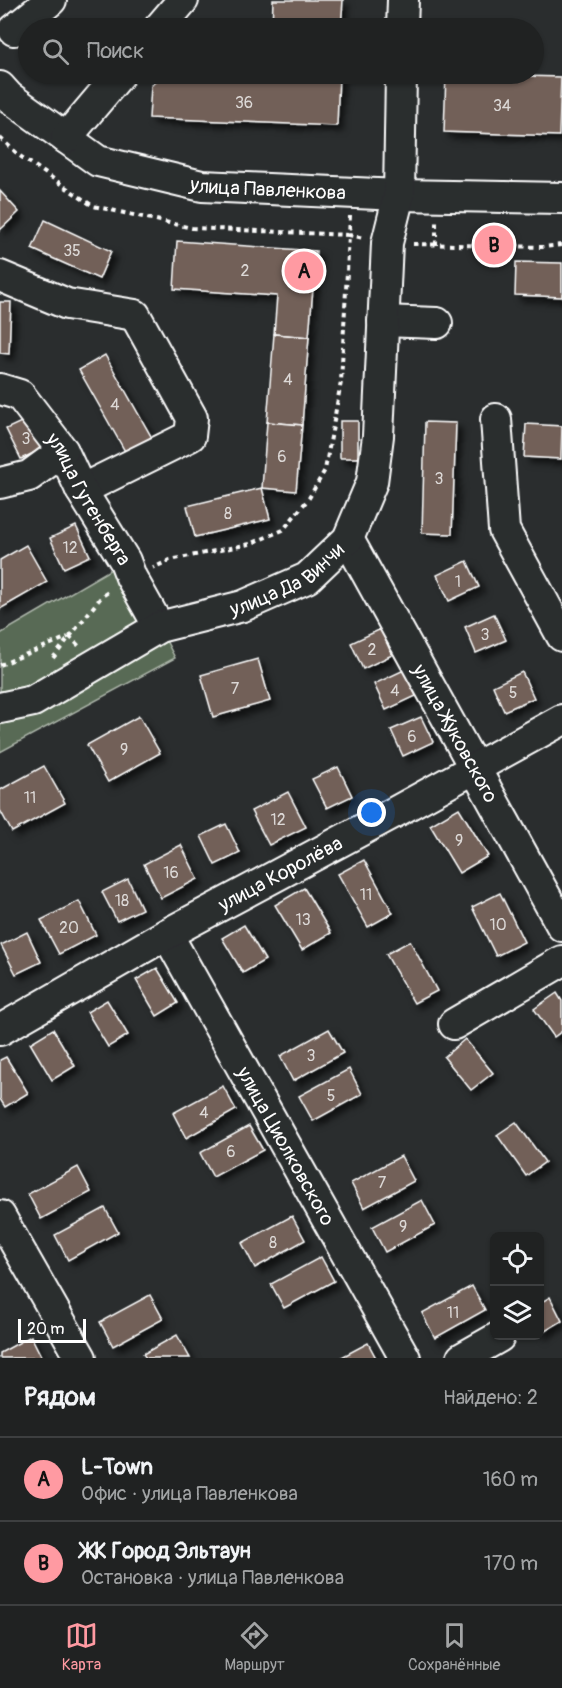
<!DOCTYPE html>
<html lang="ru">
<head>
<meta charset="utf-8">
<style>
  :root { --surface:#202222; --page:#2d2f2f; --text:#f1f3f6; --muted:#a2a4a5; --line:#3d3f40; --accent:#ff9aa2 }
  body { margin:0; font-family:Pangolin,sans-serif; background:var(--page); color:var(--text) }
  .controls { position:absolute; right:18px; bottom:18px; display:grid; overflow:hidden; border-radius:9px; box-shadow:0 2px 4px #0004 }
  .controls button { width:54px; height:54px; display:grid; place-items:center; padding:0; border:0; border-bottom:2px solid var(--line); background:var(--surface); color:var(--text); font:30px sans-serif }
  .scale { position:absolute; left:18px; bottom:15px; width:68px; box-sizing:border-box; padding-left:6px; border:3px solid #fff; border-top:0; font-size:16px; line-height:21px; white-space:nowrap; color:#fff; -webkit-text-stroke:4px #2a2d2e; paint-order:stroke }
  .you { position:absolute; left:372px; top:813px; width:21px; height:21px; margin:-15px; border:4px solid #fff; border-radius:50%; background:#1a73e8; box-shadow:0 0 0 9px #1a73e833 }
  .badge { display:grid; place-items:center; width:39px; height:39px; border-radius:50%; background:var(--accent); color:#111; font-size:20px; font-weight:700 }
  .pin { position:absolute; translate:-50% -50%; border:3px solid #fff; box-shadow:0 2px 6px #0006 }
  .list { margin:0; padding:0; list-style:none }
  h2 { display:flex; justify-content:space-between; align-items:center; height:78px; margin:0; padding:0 24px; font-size:26px }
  h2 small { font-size:20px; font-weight:400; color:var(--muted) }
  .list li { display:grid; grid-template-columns:39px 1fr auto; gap:18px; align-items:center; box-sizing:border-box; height:84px; padding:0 24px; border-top:2px solid var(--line) }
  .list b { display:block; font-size:22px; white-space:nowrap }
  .list p { margin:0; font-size:20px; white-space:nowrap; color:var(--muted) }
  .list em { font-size:20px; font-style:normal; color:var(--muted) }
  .icon { flex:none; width:33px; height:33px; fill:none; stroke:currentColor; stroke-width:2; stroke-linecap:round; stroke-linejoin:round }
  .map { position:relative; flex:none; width:562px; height:1358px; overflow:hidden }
  .search { position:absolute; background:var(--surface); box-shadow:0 2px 4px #0004; left:18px; right:18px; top:18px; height:66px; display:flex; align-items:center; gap:15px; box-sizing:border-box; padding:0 21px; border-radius:33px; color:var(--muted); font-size:22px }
  .sheet { height:246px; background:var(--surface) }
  nav { display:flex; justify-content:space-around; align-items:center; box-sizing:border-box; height:84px; border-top:2px solid var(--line); background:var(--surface); font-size:16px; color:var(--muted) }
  nav a { display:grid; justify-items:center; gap:3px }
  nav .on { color:var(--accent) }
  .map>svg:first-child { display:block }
  .green { fill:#596b54; stroke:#acb5aa; stroke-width:1.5 }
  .building { fill:#726159; stroke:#fff; stroke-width:1.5; filter:url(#shadow) }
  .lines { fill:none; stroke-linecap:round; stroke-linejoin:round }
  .minor-casing { stroke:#fff; stroke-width:34 }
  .path { stroke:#fff; stroke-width:4; stroke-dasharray:4.5 4.5; stroke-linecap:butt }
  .minor { stroke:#2a2d2e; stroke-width:30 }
  .labels { text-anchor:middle; stroke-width:4.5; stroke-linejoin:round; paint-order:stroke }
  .number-label { font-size:16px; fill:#dcd8d6 }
  .street-label { font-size:20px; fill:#fff; stroke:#2a2d2e }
</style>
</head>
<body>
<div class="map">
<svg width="562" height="1358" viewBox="0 0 562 1358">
  <defs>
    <filter id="shadow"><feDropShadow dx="5.5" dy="5.5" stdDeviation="3" flood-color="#0009"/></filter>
  </defs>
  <rect width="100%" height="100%" fill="#2a2d2e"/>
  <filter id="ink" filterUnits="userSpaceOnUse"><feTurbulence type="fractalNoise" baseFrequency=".0167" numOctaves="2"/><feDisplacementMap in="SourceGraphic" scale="12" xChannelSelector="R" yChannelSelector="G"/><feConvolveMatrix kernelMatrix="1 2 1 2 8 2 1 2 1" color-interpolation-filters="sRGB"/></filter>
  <g filter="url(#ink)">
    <!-- green -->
    <path class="green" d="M125 561 175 658 0 752V634Z"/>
    <!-- building -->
    <g class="building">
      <path d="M273 0H343L341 28H272Z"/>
      <path d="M59 19 68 28H49Z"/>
      <path d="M163 74H339L337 126 149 118 151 86Z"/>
      <path d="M446 74 561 77 559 136 444 132Z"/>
      <path d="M0 191 19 212 0 230Z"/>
      <path d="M45 220 111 251 99 279 32 249Z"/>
      <path d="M177 241 316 251 309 337 274 334 277 296 174 289Z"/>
      <path d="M516 262 562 263V297L515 295Z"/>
      <path d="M0 302H11L9 354 0 353Z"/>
      <path d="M274 334 309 337 302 425 267 422Z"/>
      <path d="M105 355 152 438 126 453 79 370Z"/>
      <path d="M32 417 46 447 21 459 6 429Z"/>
      <rect x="340" y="421" width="18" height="37"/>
      <path d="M267 422 302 425 296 491 262 488Z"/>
      <path d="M425 422 456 423 452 534 422 533Z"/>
      <path d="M526 424 562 426 561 459 524 457Z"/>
      <path d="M262 488 270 519 195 537 187 506Z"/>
      <path d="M76 526 90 556 64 568 50 538Z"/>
      <path d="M26 545 47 582 0 609V560Z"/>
      <path d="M467 561 479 587 449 601 437 575Z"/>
      <path d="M494 614 506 640 476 653 465 627Z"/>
      <path d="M381 629 392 655 363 669 351 643Z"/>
      <path d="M258 659 270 701 213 717 201 675Z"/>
      <path d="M404 670 416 696 386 710 374 684Z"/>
      <path d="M522 672 534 698 504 711 493 686Z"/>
      <path d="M139 716 160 753 108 782 87 745Z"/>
      <path d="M421 717 433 742 403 756 391 730Z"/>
      <path d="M44 766 65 803 12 832 0 810V790Z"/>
      <path d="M338 767 352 796 327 808 312 779Z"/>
      <path d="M288 792 306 827 269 845 251 811Z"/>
      <path d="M459 808 488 856 459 873 430 825Z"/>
      <path d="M226 824 240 853 215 865 201 836Z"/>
      <path d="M181 845 198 879 161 898 144 864Z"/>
      <path d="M364 860 393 913 368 927 338 874Z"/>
      <path d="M128 879 142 909 117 921 102 892Z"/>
      <path d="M304 888 331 933 302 950 275 905Z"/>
      <path d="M500 893 524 942 496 956 472 907Z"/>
      <path d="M79 901 96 935 59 954 41 920Z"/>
      <path d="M244 925 265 960 243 973 222 938Z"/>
      <path d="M27 932 41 962 16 974 1 945Z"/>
      <path d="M410 941 437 991 414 1003 386 954Z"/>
      <path d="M157 968 178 1003 157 1016 136 980Z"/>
      <path d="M557 993 562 1001V1031L554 1037 534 1009Z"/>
      <path d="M107 1000 128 1035 108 1047 87 1012Z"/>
      <path d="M53 1029 75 1066 52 1080 30 1043Z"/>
      <path d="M329 1029 343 1053 293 1081 280 1056Z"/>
      <path d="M465 1039 493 1073 471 1090 444 1057Z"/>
      <path d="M6 1057 28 1093 5 1107 0 1099V1060Z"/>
      <path d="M349 1069 362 1094 313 1121 299 1096Z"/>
      <path d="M223 1086 236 1110 186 1138 173 1113Z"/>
      <path d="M516 1122 545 1162 526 1176 497 1135Z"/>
      <path d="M249 1126 263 1150 213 1177 200 1153Z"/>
      <path d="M401 1156 414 1181 364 1208 351 1183Z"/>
      <path d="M78 1167 91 1192 41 1219 28 1194Z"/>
      <path d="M422 1200 435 1225 385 1252 372 1227Z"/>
      <path d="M105 1208 118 1232 68 1260 55 1235Z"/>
      <path d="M292 1216 305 1240 255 1268 242 1243Z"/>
      <path d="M321 1257 334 1281 284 1308 271 1284Z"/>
      <path d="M472 1286 485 1310 435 1338 422 1313Z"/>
      <path d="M150 1295 163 1319 113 1346 100 1322Z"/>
      <path d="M550 1297 562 1321 540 1334V1303Z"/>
      <path d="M177 1335 190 1358H146L143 1354Z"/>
      <path d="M31 1336 42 1358H0V1353Z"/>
      <path d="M368 1343 376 1358H340Z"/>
    </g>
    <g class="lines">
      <!-- minor casing -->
      <g class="minor-casing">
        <g id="minor">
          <path d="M159 28 183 0"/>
          <path d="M402 28 403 0"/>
          <path d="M14 30 51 0"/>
          <path id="s1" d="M0 87 9 97 98 161 202 186 399 195 562 198"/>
          <path d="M66 138 120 74"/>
          <path d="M0 276 67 304 135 315 192 418 190 436 81 490"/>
          <path d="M383 321 437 323"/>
          <path id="s2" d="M0 389 20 395 63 451 81 490 125 561 131 577 159 627"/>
          <path d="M496 419 504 530 562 636"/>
          <path d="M0 483 29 476 63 451"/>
          <path id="s3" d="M348 539 562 926"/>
          <path id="s4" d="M0 708 33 701 159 627 243 606 307 578 348 539 372 482 378 436 387 243 399 195 401 74"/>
          <path id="s5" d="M167 934 405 1358"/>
          <path d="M454 1024 562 961"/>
          <path id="s6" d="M0 1030 167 934 397 811 562 720"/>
          <path d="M0 1216 81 1358"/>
          <path d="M462 1358 499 1337"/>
        </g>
      </g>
      <!-- path -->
      <g class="path">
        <path d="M0 138 20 156 93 206 192 228 349 235 341 382 325 470 309 498 283 530 250 544 170 560 153 568"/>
        <path d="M350 216 349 235 364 238"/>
        <path d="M413 244 543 247 562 245"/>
        <path d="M436 245V220"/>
        <path d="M69 636 79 646"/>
        <path d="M53 658 102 596 110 591"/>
        <path d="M0 665 68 637"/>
      </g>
      <!-- minor -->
      <use href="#minor" class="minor"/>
    </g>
  </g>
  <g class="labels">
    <!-- number labels -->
    <g class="number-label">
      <text x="244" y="108">36</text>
      <text x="502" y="111">34</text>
      <text x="72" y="256">35</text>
      <text x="245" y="276">2</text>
      <text x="288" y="385">4</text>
      <text x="115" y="410">4</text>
      <text x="26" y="444">3</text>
      <text x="282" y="462">6</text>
      <text x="439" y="484">3</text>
      <text x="228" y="519">8</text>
      <text x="70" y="553">12</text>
      <text x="458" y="587">1</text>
      <text x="485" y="640">3</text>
      <text x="372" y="655">2</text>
      <text x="235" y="694">7</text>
      <text x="395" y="696">4</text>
      <text x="513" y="698">5</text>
      <text x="412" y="742">6</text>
      <text x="124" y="755">9</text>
      <text x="30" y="803">11</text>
      <text x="278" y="825">12</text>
      <text x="459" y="846">9</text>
      <text x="171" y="878">16</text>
      <text x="366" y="900">11</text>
      <text x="122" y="906">18</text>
      <text x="303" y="925">13</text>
      <text x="498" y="930">10</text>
      <text x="69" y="933">20</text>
      <text x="311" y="1061">3</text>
      <text x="331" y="1101">5</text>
      <text x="204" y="1118">4</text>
      <text x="231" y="1157">6</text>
      <text x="382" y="1188">7</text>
      <text x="403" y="1232">9</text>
      <text x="273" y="1248">8</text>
      <text x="453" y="1318">11</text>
    </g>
    <!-- street labels -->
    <g class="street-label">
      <text dy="7" stroke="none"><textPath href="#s1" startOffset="296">улица Павленкова</textPath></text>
      <text dy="7" stroke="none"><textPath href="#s2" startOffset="146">улица Гутенберга</textPath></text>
      <text dy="7" stroke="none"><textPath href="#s4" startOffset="318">улица Да Винчи</textPath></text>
      <text dy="7" stroke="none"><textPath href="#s3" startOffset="222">улица Жуковского</textPath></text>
      <text dy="7" stroke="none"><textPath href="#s6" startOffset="321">улица Королёва</textPath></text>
      <text dy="7" stroke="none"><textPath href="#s5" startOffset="243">улица Циолковского</textPath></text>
    </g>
  </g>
</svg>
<div class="controls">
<button><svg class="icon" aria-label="locate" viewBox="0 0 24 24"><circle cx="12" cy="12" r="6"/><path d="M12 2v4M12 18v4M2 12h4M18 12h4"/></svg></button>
<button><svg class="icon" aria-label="layers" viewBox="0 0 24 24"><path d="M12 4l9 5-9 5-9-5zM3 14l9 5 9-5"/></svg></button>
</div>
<div class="scale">20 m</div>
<div class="you"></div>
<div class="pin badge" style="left:304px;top:271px">A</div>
<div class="pin badge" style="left:494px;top:245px">B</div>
<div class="search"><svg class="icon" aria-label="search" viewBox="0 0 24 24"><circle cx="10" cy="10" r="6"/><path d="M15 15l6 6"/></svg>Поиск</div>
</div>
<section class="sheet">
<h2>Рядом<small>Найдено: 2</small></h2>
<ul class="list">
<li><span class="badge">A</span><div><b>L-Town</b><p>Офис · улица Павленкова</p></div><em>160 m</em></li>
<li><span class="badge">B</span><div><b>ЖК Город Эльтаун</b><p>Остановка · улица Павленкова</p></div><em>170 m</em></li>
</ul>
</section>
<nav>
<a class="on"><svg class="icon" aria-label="map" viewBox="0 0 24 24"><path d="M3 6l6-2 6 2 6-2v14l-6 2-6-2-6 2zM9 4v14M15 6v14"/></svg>Карта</a>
<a><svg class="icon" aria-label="directions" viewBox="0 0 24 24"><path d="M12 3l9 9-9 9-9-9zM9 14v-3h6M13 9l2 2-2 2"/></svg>Маршрут</a>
<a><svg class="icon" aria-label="saved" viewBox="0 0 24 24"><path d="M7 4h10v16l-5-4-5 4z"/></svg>Сохранённые</a>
</nav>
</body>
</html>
